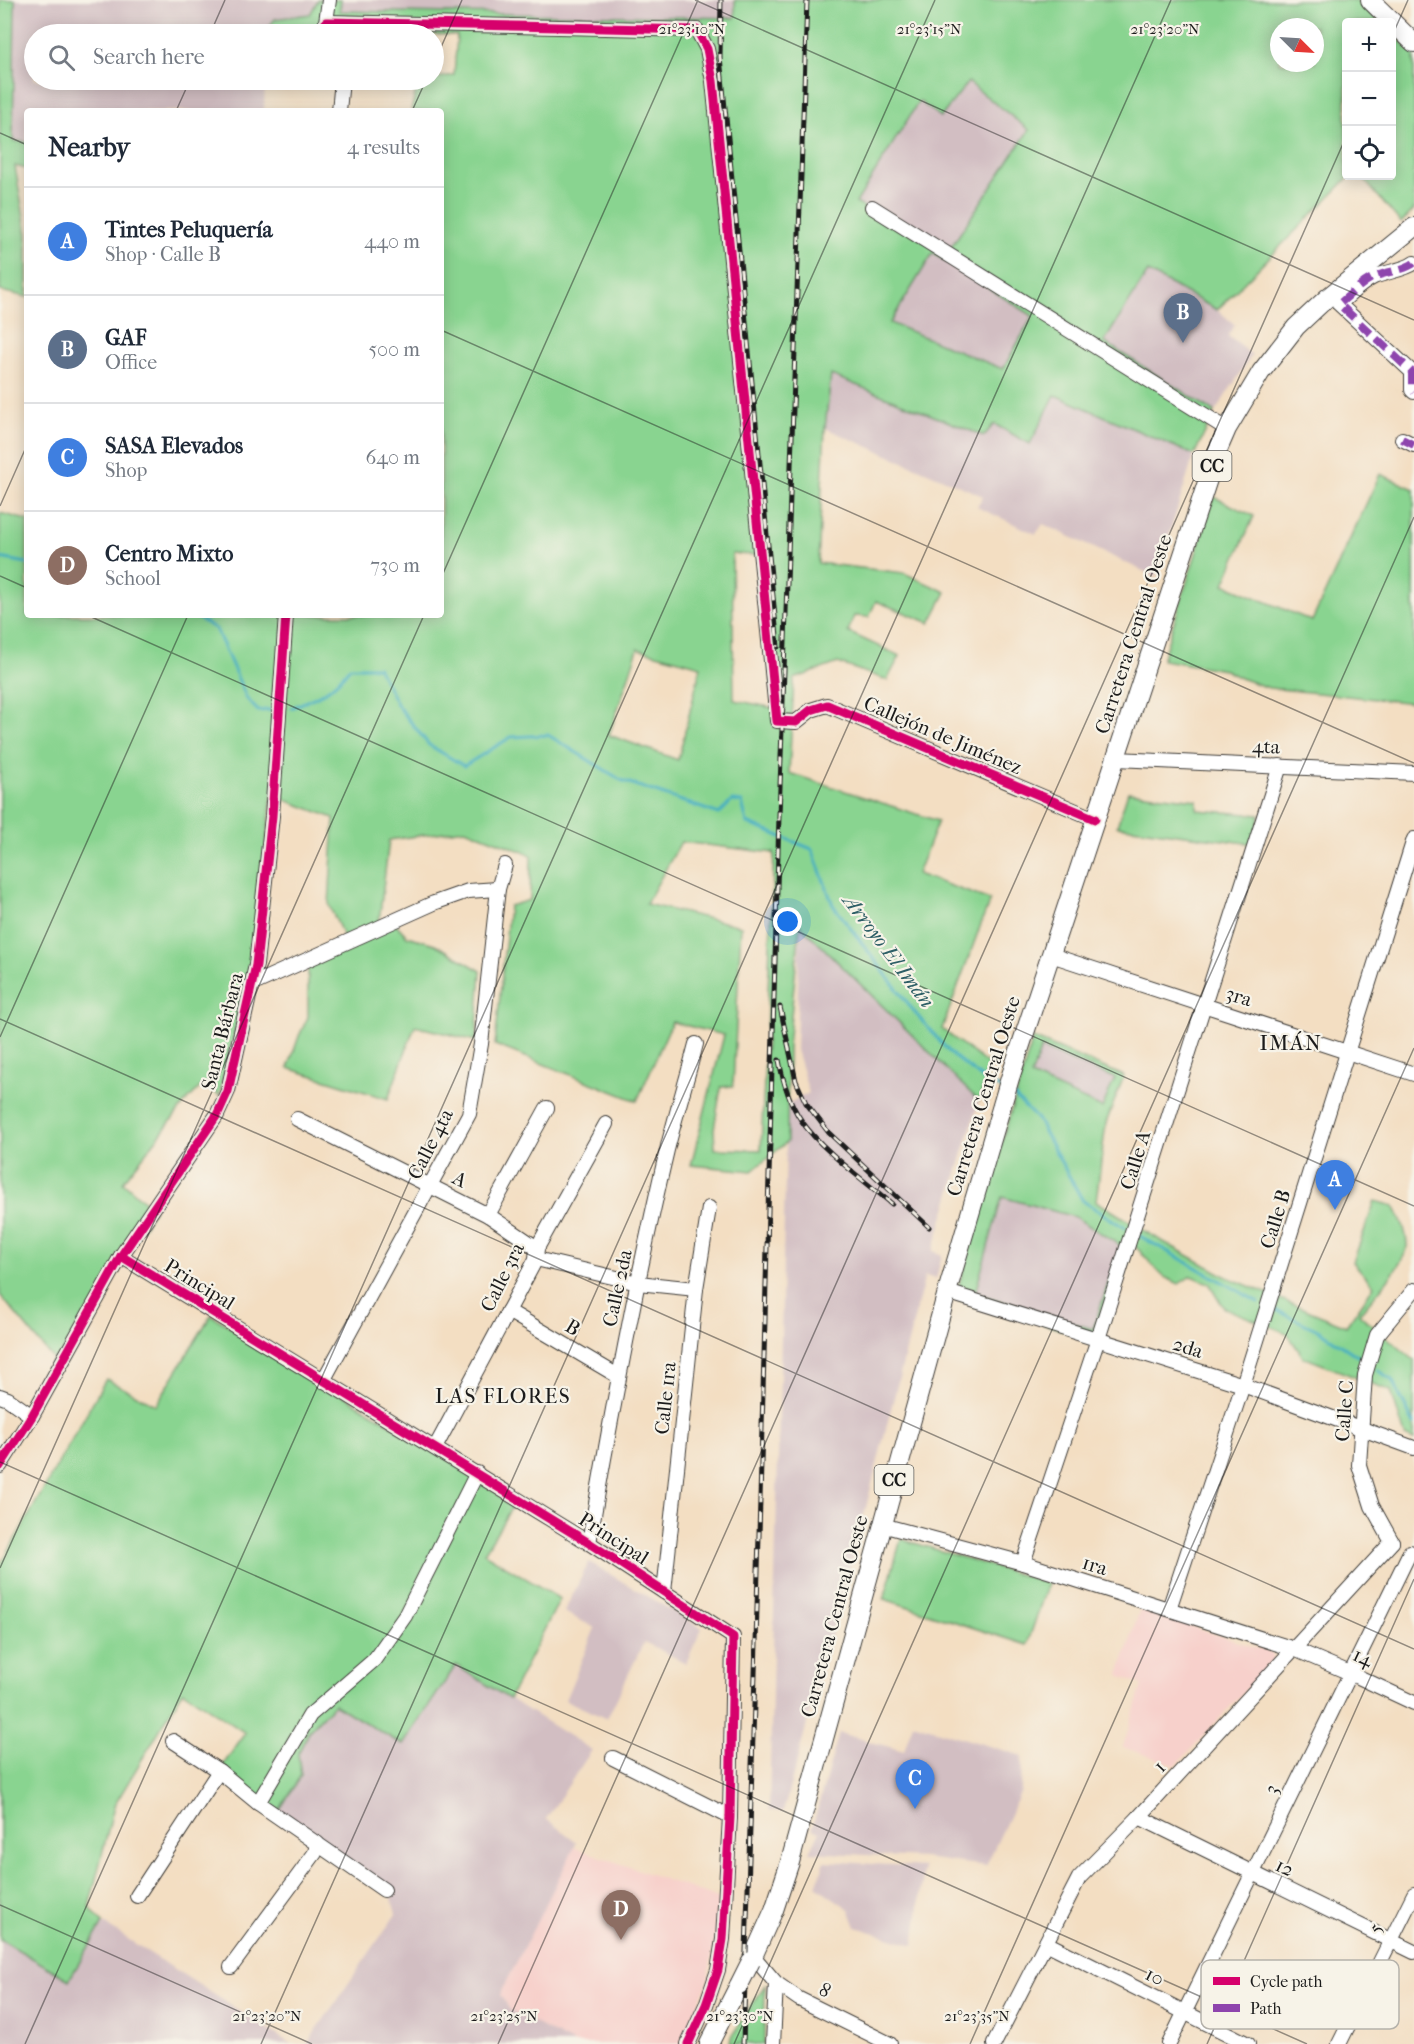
<!DOCTYPE html>
<html lang="en">
<head>
<meta charset="utf-8">
<style>
  :root { --surface:#fff; --page:#f6f6f7; --text:#1f2937; --muted:#747a83; --line:#e0e1e3; --accent:#1f6fb2 }
  body { margin:0; font-family:"IM FELL French Canon",serif; background:var(--page); color:var(--text) }
  .controls { position:absolute; right:18px; top:18px; display:grid; overflow:hidden; border-radius:6px; box-shadow:0 3px 15px #0003 }
  .controls button { width:54px; height:54px; display:grid; place-items:center; padding:0; border:0; border-bottom:2px solid var(--line); background:var(--surface); color:var(--text); font:30px sans-serif }
  .compass { position:absolute; left:1270px; top:18px; width:54px; height:54px; border-radius:50%; background:var(--surface); box-shadow:0 3px 15px #0003; rotate:114deg }
  .you { position:absolute; left:788px; top:922px; width:21px; height:21px; margin:-15px; border:4px solid #fff; border-radius:50%; background:#1a73e8; box-shadow:0 0 0 9px #1a73e833 }
  .badge { display:grid; place-items:center; width:39px; height:39px; border-radius:50%; background:var(--accent); color:#fff; font-size:20px; font-weight:700 }
  .pin { position:absolute; translate:-50% -50px; filter:drop-shadow(0 2px 3px #0008) }
  .pin::after { content:''; position:absolute; top:32px; width:21px; height:18px; background:inherit; clip-path:polygon(0 0,100% 0,50% 100%) }
  .list { margin:0; padding:0; list-style:none }
  h2 { display:flex; justify-content:space-between; align-items:center; height:78px; margin:0; padding:0 24px; font-size:26px }
  h2 small { font-size:20px; font-weight:400; color:var(--muted) }
  .list li { display:grid; grid-template-columns:39px 1fr auto; gap:18px; align-items:center; box-sizing:border-box; height:108px; padding:0 24px; border-top:2px solid var(--line) }
  .list b { display:block; font-size:22px; white-space:nowrap }
  .list p { margin:0; font-size:20px; white-space:nowrap; color:var(--muted) }
  .list em { font-size:20px; font-style:normal; color:var(--muted) }
  .icon { flex:none; width:33px; height:33px; fill:none; stroke:currentColor; stroke-width:2; stroke-linecap:round; stroke-linejoin:round }
  .map { position:relative; flex:none; width:1414px; height:2044px; overflow:hidden }
  .search { position:absolute; background:var(--surface); box-shadow:0 3px 15px #0003; left:24px; top:24px; width:420px; height:66px; display:flex; align-items:center; gap:15px; box-sizing:border-box; padding:0 21px; border-radius:33px; color:var(--muted); font-size:22px }
  .panel { position:absolute; background:var(--surface); box-shadow:0 3px 15px #0003; left:24px; top:108px; width:420px; height:510px; border-radius:6px }
  .map>svg:first-child { display:block }
  .built { fill:#f7d0cb }
  .industrial { fill:#d2bec2 }
  .green { fill:#89d490; stroke:#527856; stroke-width:1.5; fill-rule:evenodd }
  .lines { fill:none; stroke-linecap:round; stroke-linejoin:round }
  .stream { stroke:#42aec1; stroke-width:3 }
  .minor-casing { stroke:#3c3935; stroke-width:16 }
  .major-casing { stroke:#3c3935; stroke-width:20 }
  .minor { stroke:#fff; stroke-width:14 }
  .major { stroke:#fff; stroke-width:18 }
  .rail-casing { stroke:#1c1c1c; stroke-width:5 }
  .rail { stroke:#f7f3e8; stroke-width:3; stroke-dasharray:9; stroke-linecap:butt }
  .major-bridge-casing { stroke:#3c3935; stroke-width:20; stroke-linecap:butt }
  .major-bridge { stroke:#fff; stroke-width:18 }
  .quiet { stroke:#8e44ad; stroke-width:8; stroke-dasharray:15 8; stroke-linecap:butt }
  .cycleway-casing { stroke:#f7f3e8; stroke-width:13 }
  .cycleway { stroke:#d6006c; stroke-width:9 }
  .ticks { fill:none; stroke:#1c1c1c; stroke-width:1.5; stroke-opacity:0.45 }
  .labels { text-anchor:middle; stroke-width:4.5; stroke-linejoin:round; paint-order:stroke }
  .shield { fill:#f7f3e8; stroke:#5e5c59; stroke-width:1.5 }
  .shield-label { font-size:18px; font-weight:bold; fill:#1c1c1c }
  .street-label { font-size:20px; fill:#1c1c1c; stroke:#f7f3e8 }
  .water-label { font-size:21px; font-style:italic; fill:#2d5e66; stroke:#f7f3e8 }
  .neighbourhood-label { font-size:21px; letter-spacing:1.5px; fill:#1c1c1c; stroke:#f7f3e8 }
  .key { fill:#f7f3e8; stroke:#b5b2ab; stroke-width:1.5 }
  .key-label { font-size:16px; fill:#1c1c1c }
  .ticks-label { font-size:15px; text-anchor:middle; fill:#1c1c1c; stroke:#f7f3e8; stroke-width:4.5; stroke-linejoin:round; paint-order:stroke }
</style>
</head>
<body>
<div class="map">
<svg width="1414" height="2044" viewBox="0 0 1414 2044">
  <rect width="100%" height="100%" fill="#f7f3e8"/>
  <filter id="ink" filterUnits="userSpaceOnUse"><feTurbulence type="fractalNoise" baseFrequency=".0167" numOctaves="2"/><feDisplacementMap in="SourceGraphic" scale="12" xChannelSelector="R" yChannelSelector="G"/><feConvolveMatrix kernelMatrix="1 2 1 2 8 2 1 2 1" color-interpolation-filters="sRGB"/></filter>
  <filter id="wash" filterUnits="userSpaceOnUse"><feTurbulence type="fractalNoise" baseFrequency=".008" numOctaves="4" result="noise"/><feDisplacementMap in="SourceGraphic" scale="24" xChannelSelector="R" yChannelSelector="G"/><feGaussianBlur stdDeviation="1.35" result="paint"/><feColorMatrix in="noise" values="0 0 0 0 0 0 0 0 0 0 0 0 0 0 0 0 0 1.4 0 .05"/><feComposite in="paint" operator="in"/></filter>
  <g filter="url(#wash)">
    <rect width="100%" height="100%" fill="#f3dec2"/>
    <!-- built -->
    <g class="built">
      <path d="M1140 1609 1272 1653 1274 1659 1176 1766 1123 1747 1142 1685 1119 1675Z"/>
      <path d="M573 1847 721 1899 708 1981 681 2044H574L510 2010 500 1995Z"/>
    </g>
    <!-- industrial -->
    <g class="industrial">
      <path d="M15 0H318L311 14 275 19 265 34H34V80H265L264 111H27V142L13 141Z"/>
      <path d="M341 0H735V18L339 11Z"/>
      <path d="M968 82 1029 130 948 253 855 203 919 101Z"/>
      <path d="M933 252 1033 317 1003 369 890 323Z"/>
      <path d="M1148 272 1220 312 1235 325 1228 336 1252 355 1215 412 1104 343Z"/>
      <path d="M831 374 984 436 994 424 1030 444 1055 395 1194 455 1156 577 1043 524 1036 534 977 507 983 496 825 428Z"/>
      <path d="M800 924 979 1101 933 1251 942 1255 936 1279 925 1276 866 1507 783 1812 769 1810 787 1104 809 1093 796 1050Z"/>
      <path d="M1041 1048 1115 1078 1102 1108 1030 1076Z"/>
      <path d="M1002 1197 1075 1217 1121 1247 1093 1329 975 1294Z"/>
      <path d="M589 1562 702 1628 686 1663 644 1642 607 1719 565 1700 595 1628 564 1612Z"/>
      <path d="M456 1665 592 1750 546 1819 577 1842 500 1995 510 2010 574 2044H307L396 1914 389 1889 279 1811 301 1775 297 1754 309 1731 335 1704 403 1745Z"/>
      <path d="M913 1723 1022 1756 1021 1791 986 1866 923 1858 810 1852 820 1831 812 1828 839 1733 904 1751Z"/>
      <path d="M825 1861 924 1867 914 1945 856 1927 849 1909 816 1886Z"/>
      <path d="M103 1923 291 2044H0V1939L69 1980Z"/>
    </g>
    <!-- green -->
    <g class="green">
      <path d="M0 0H15L13 141 27 142V169L15 166 27 234V297L0 291Z"/>
      <path d="M318 0H341L340 11 735 18V0H1356L1380 22H1346V176H1350L1217 310 1148 272 1104 342 1215 412 1194 455 1055 395 1030 444 994 424 984 436 831 375 825 428 818 563 904 573 946 592 930 623 876 601 869 617 854 616 848 632 900 656 887 680 838 663 794 679 789 773 938 821 917 874 990 900 942 1029 990 1066 979 1101 800 925 788 1046 787 1142 752 1171 691 1165 724 1035 672 1022 637 1101 495 1045 509 906 530 900 531 855 465 829 389 840 378 930 394 922 407 936 435 944 481 971 476 1041 415 1026 388 1099 288 1068 299 1036 308 1017V963L348 946 329 905 334 818 272 795 252 962 219 1096 204 1083 185 1103 123 1182 154 1210 33 1406 53 1359 0 1295V513L27 520V615H441V111H411L418 81 454 75 457 35 265 32 275 19 310 14ZM1279 27H1315V63H1279ZM968 82 1029 130 947 253 856 203 919 101 941 117ZM933 253 1033 316 1003 369 890 323ZM732 554 758 555 774 708 734 700ZM638 649 701 666 678 760 609 735ZM681 842 774 853 761 1150 715 1149 714 1129 721 1087 733 1086 741 926 646 904Z"/>
      <path d="M1392 33 1414 53V210L1401 223 1361 176H1392Z"/>
      <path d="M1380 474 1414 489V703L1269 688 1240 678 1225 670 1162 660 1214 497 1254 516 1224 584 1312 621Z"/>
      <path d="M1128 792 1197 800V810L1260 815 1253 844 1117 826Z"/>
      <path d="M1033 1038 1124 1076 1106 1123 1096 1201 1153 1236 1227 1277 1346 1326 1374 1286 1353 1262 1375 1201 1394 1206C1400 1218 1407 1231 1407 1246 1407 1261 1370 1301 1359 1314L1414 1360V1440L1405 1436 1391 1391 1303 1357 1287 1333 1224 1308 1209 1283 1191 1276 1179 1284 1164 1277 1134 1245 1101 1342 955 1297ZM1041 1048 1115 1078 1102 1108 1031 1076ZM1002 1197 1075 1217 1121 1246 1093 1329 975 1293Z"/>
      <path d="M211 1315 516 1500 484 1553 560 1599 509 1699 456 1665 403 1745 334 1704 309 1731 298 1754 301 1775 279 1811 219 1771 245 1733 183 1691 114 1806 89 1907 103 1923 69 1980 0 1939V1566L106 1379 156 1405Z"/>
      <path d="M901 1539 1048 1583 1027 1645 884 1599Z"/>
      <path d="M765 1985 764 2044H730L731 2037Z"/>
    </g>
    <g class="lines">
      <!-- stream -->
      <g class="stream">
        <path d="M0 558 27 563"/>
        <path d="M192 615 216 629 247 699 258 711 270 710"/>
        <path d="M291 708C319 696 331 692 350 667H378L398 706 429 745 464 766 511 737 548 735 621 780 719 814 732 801 742 802 747 823 812 849 833 905 916 1014 952 1055 983 1079 1002 1089"/>
        <path d="M1013 1095 1037 1119 1083 1201 1125 1228"/>
        <path d="M1138 1235 1258 1302"/>
        <path d="M1274 1309 1320 1331 1359 1357"/>
        <path d="M1378 1370 1392 1380 1414 1424"/>
      </g>
    </g>
  </g>
  <g filter="url(#ink)">
    <g class="lines">
      <!-- minor casing -->
      <g class="minor-casing">
        <g id="minor">
          <path d="M326 22 697 30 707 49 713 81 777 721 796 722 811 710 827 705 1095 819"/>
          <path d="M326 22 329 0"/>
          <path d="M339 111 342 80"/>
          <path d="M872 207 1227 429"/>
          <path d="M1414 263C1405 270 1385 272 1374 277 1361 283 1350 295 1339 304L1412 372V390L1414 392"/>
          <path d="M1402 439 1414 445"/>
          <path d="M1117 759 1414 773"/>
          <path d="M1051 955 1414 1074"/>
          <path d="M251 985 434 903 468 891 498 889"/>
          <path d="M297 1119 488 1215 537 1248"/>
          <path d="M488 1215 547 1108"/>
          <path d="M121 1256 589 1543 733 1637 730 1817 723 1939 718 1970 706 2005 688 2044"/>
          <path d="M536 1259 638 1283 696 1289"/>
          <path d="M947 1292 1243 1385 1414 1448"/>
          <path d="M508 1311 618 1376"/>
          <path d="M323 1381 469 1114 481 1044 498 889 505 865"/>
          <path d="M0 1396 8 1399 32 1416"/>
          <path d="M435 1448 536 1259 537 1248 606 1124"/>
          <path d="M0 1466 32 1416 121 1256 217 1115 228 1091 256 965 272 816 286 615"/>
          <path d="M882 1525 1023 1563 1294 1649 1350 1673 1414 1703"/>
          <path d="M1392 1542 1372 1506 1359 1465 1365 1375 1377 1335 1414 1290"/>
          <path d="M589 1543C612 1411 636 1280 667 1150 676 1114 687 1079 696 1044"/>
          <path d="M1023 1563 1098 1339 1280 766"/>
          <path d="M664 1592 696 1289 709 1208"/>
          <path d="M1169 1609 1243 1385 1414 839"/>
          <path d="M173 1741 219 1771 258 1803 384 1890"/>
          <path d="M613 1758 730 1817"/>
          <path d="M258 1803 310 1715 374 1660 405 1616 477 1473"/>
          <path d="M1139 1817 1414 1952"/>
          <path d="M137 1896 219 1771"/>
          <path d="M1046 1943 1248 2044"/>
          <path d="M753 1956 776 1983 799 1999 890 2044"/>
          <path d="M231 1967 315 1853 317 1843"/>
          <path d="M773 2044 776 1983"/>
          <path d="M994 2044 1079 1878 1139 1817 1392 1542"/>
          <path d="M1169 2044 1410 1552"/>
          <path d="M1339 2044 1414 1894"/>
        </g>
      </g>
      <!-- major casing -->
      <g class="major-casing">
        <g id="major">
          <path d="M1370 0 1414 43"/>
          <path d="M751 1961 774 1910 790 1862 947 1292 1010 1078 1217 452 1227 429 1261 372 1296 327 1327 298 1414 227"/>
          <path d="M709 2044 739 1985"/>
        </g>
      </g>
      <!-- minor -->
      <use href="#minor" class="minor"/>
      <!-- major -->
      <use href="#major" class="major"/>
      <!-- rail casing -->
      <g class="rail-casing">
        <g id="rail">
          <path d="M721 0 720 57 778 647"/>
          <path d="M780 1007 796 1081 806 1103 829 1133 929 1227"/>
          <path d="M779 1060C783 1082 789 1102 801 1120 820 1149 865 1181 892 1204"/>
          <path d="M743 2044 756 1643 779 816 807 0"/>
        </g>
      </g>
      <!-- rail -->
      <use href="#rail" class="rail"/>
      <!-- major-bridge casing -->
      <g class="major-bridge-casing">
        <path id="major-bridge" d="M739 1985 751 1961"/>
      </g>
      <!-- major-bridge -->
      <use href="#major-bridge" class="major-bridge"/>
      <!-- quiet -->
      <g class="quiet">
        <path d="M1414 263C1405 270 1385 272 1374 277 1361 283 1350 295 1339 304L1412 372V390L1414 392"/>
        <path d="M1402 439 1414 445"/>
      </g>
      <!-- cycleway casing -->
      <g class="cycleway-casing">
        <g id="cycleway">
          <path d="M326 22 697 30 707 49 713 81 777 721 796 722 811 710 827 705 1095 819"/>
          <path d="M121 1256 589 1543 733 1637 730 1817 723 1939 718 1970 706 2005 688 2044"/>
          <path d="M0 1466 32 1416 121 1256 217 1115 228 1091 256 965 272 816 286 615"/>
        </g>
      </g>
      <!-- cycleway -->
      <use href="#cycleway" class="cycleway"/>
    </g>
  </g>
  <!-- ticks -->
  <path class="ticks" d="M695 0 1414 320M210 34 225 0M1392 36 1408 0M434 63 462 0M176 111 190 80M412 111 426 80M0 133 27 145M441 330 1414 763M0 506 27 445M0 576 27 588M441 578 698 0M87 615 1414 1206M0 1019 1414 1649M0 1037 188 615M0 1462 1307 2044M0 1568 424 615M0 1905 312 2044M25 2044 935 0M261 2044 1171 0M498 2044 1346 137M734 2044 1414 517M970 2044 1414 1048M1207 2044 1414 1579"/>
  <g class="labels">
    <!-- shield labels -->
    <g class="shield">
      <rect x="1192.5" y="451" width="39" height="30" rx="4.5"/>
      <rect x="874.5" y="1465" width="39" height="30" rx="4.5"/>
    </g>
    <g class="shield-label">
      <text x="1212" y="472">CC</text>
      <text x="894" y="1486">CC</text>
    </g>
    <!-- street labels -->
    <g class="street-label">
      <text transform="translate(1133 634) rotate(-72)" y="7">Carretera Central Oeste</text>
      <text transform="translate(943 735) rotate(23)" y="7">Callejón de Jiménez</text>
      <text transform="translate(1266 746) rotate(2)" y="7">4ta</text>
      <text transform="translate(1239 996) rotate(18)" y="7">3ra</text>
      <text transform="translate(222 1031) rotate(-76)" y="7">Santa Bárbara</text>
      <text transform="translate(983 1096) rotate(-73)" y="7">Carretera Central Oeste</text>
      <text transform="translate(430 1144) rotate(-63)" y="7">Calle 4ta</text>
      <text transform="translate(1135 1160) rotate(-73)" y="7">Calle A</text>
      <text transform="translate(460 1179) rotate(27)" y="7">A</text>
      <text transform="translate(1275 1219) rotate(-73)" y="7">Calle B</text>
      <text transform="translate(502 1277) rotate(-64)" y="7">Calle 3ra</text>
      <text transform="translate(200 1284) rotate(32)" y="7">Principal</text>
      <text transform="translate(617 1288) rotate(-78)" y="7">Calle 2da</text>
      <text transform="translate(573 1327) rotate(31)" y="7">B</text>
      <text transform="translate(1188 1347) rotate(18)" y="7">2da</text>
      <text transform="translate(665 1398) rotate(-84)" y="7">Calle 1ra</text>
      <text transform="translate(1344 1411) rotate(-86)" y="7">Calle C</text>
      <text transform="translate(614 1538) rotate(33)" y="7">Principal</text>
      <text transform="translate(1095 1565) rotate(17)" y="7">1ra</text>
      <text transform="translate(834 1616) rotate(-75)" y="7">Carretera Central Oeste</text>
      <text transform="translate(1363 1657) rotate(25)" y="7">14</text>
      <text transform="translate(1159 1766) rotate(-47)" y="7">1</text>
      <text transform="translate(1271 1789) rotate(-64)" y="7">3</text>
      <text transform="translate(1285 1867) rotate(26)" y="7">12</text>
      <text transform="translate(1375 1928) rotate(-63)" y="7">5</text>
      <text transform="translate(1155 1976) rotate(27)" y="7">10</text>
      <text transform="translate(825 1990) rotate(26)" y="7">8</text>
    </g>
    <!-- water labels -->
    <g class="water-label">
      <text transform="translate(889 951) rotate(53)" y="7">Arroyo El Imán</text>
    </g>
    <!-- neighbourhood labels -->
    <g class="neighbourhood-label">
      <text x="1291" y="1050">IMÁN</text>
      <text x="503" y="1403">LAS FLORES</text>
    </g>
  </g>
  <!-- legend -->
  <rect x="1201" y="1960" width="198" height="69" rx="9" class="key"/>
  <rect x="1213" y="1977" width="27" height="8" fill="#d6006c"/>
  <rect x="1213" y="2004" width="27" height="8" fill="#8e44ad"/>
  <g class="key-label">
    <text x="1250" y="1987">Cycle path</text>
    <text x="1250" y="2014">Path</text>
  </g>
  <g class="ticks-label">
    <text x="929" y="34">21°23'15"N</text>
    <text x="1165" y="34">21°23'20"N</text>
    <text x="692" y="34">21°23'10"N</text>
    <text x="267" y="2021">21°23'20"N</text>
    <text x="504" y="2021">21°23'25"N</text>
    <text x="740" y="2021">21°23'30"N</text>
    <text x="977" y="2021">21°23'35"N</text>
  </g>
</svg>
<div class="controls">
<button>+</button>
<button>−</button>
<button><svg class="icon" aria-label="locate" viewBox="0 0 24 24"><circle cx="12" cy="12" r="6"/><path d="M12 2v4M12 18v4M2 12h4M18 12h4"/></svg></button>
</div>
<svg class="compass" viewBox="-18 -18 36 36"><path d="M0-13l5 13h-10z" fill="#e53935"/><path d="M0 13l5-13h-10z" fill="#747a83"/></svg>
<div class="you"></div>
<div class="pin badge" style="left:1335px;top:1210px;background:#3f7fe0">A</div>
<div class="pin badge" style="left:1183px;top:343px;background:#5c6f8a">B</div>
<div class="pin badge" style="left:915px;top:1809px;background:#3f7fe0">C</div>
<div class="pin badge" style="left:621px;top:1940px;background:#8d6e63">D</div>
<div class="search"><svg class="icon" aria-label="search" viewBox="0 0 24 24"><circle cx="10" cy="10" r="6"/><path d="M15 15l6 6"/></svg>Search here</div>
<section class="panel">
<h2>Nearby<small>4 results</small></h2>
<ul class="list">
<li><span class="badge" style="background:#3f7fe0">A</span><div><b>Tintes Peluquería</b><p>Shop · Calle B</p></div><em>440 m</em></li>
<li><span class="badge" style="background:#5c6f8a">B</span><div><b>GAF</b><p>Office</p></div><em>500 m</em></li>
<li><span class="badge" style="background:#3f7fe0">C</span><div><b>SASA Elevados</b><p>Shop</p></div><em>640 m</em></li>
<li><span class="badge" style="background:#8d6e63">D</span><div><b>Centro Mixto</b><p>School</p></div><em>730 m</em></li>
</ul>
</section>
</div>
</body>
</html>
